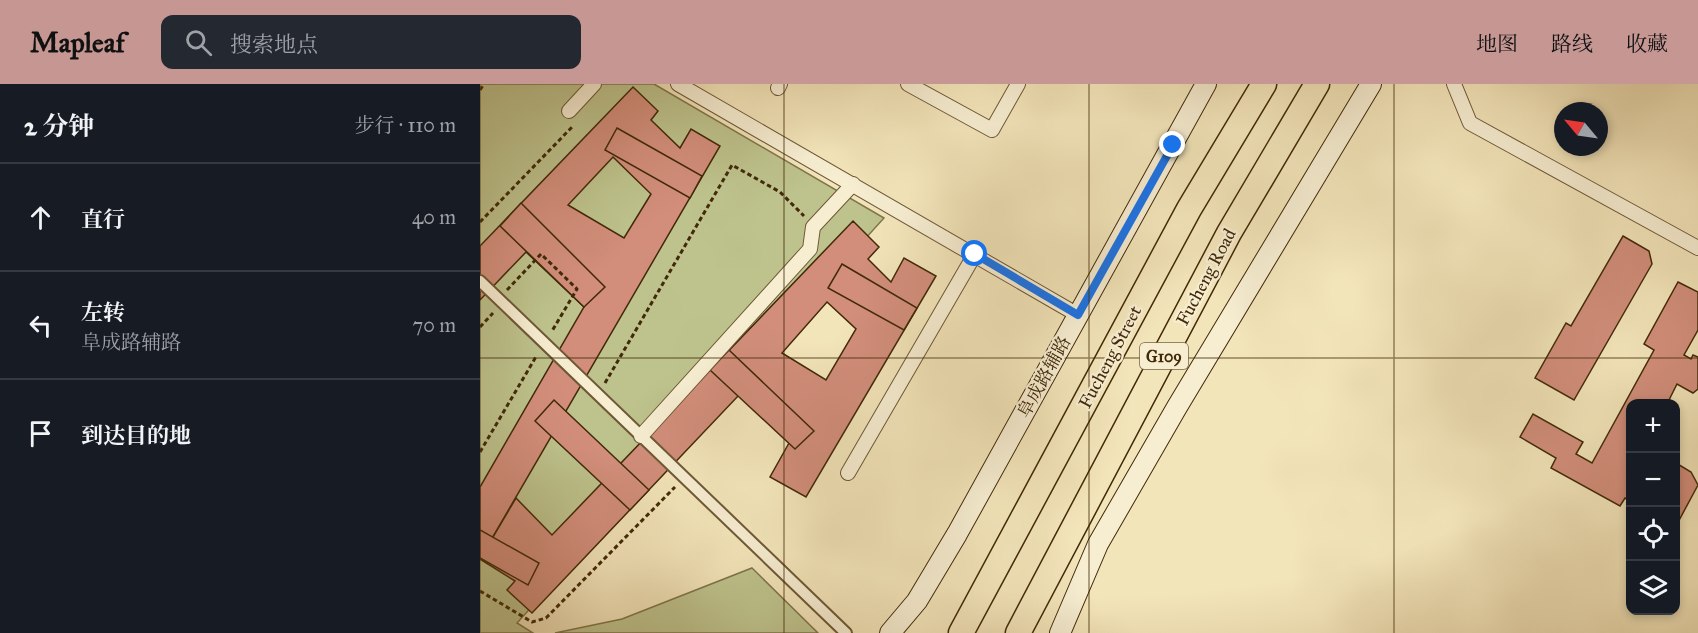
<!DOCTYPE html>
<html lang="zh">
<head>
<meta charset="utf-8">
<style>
  :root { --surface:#171b24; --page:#242831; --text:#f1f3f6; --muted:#9ea1a6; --line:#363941; --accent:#c59692 }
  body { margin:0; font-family:"IM FELL Great Primer","Noto Serif SC",serif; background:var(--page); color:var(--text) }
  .controls { position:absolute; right:18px; bottom:18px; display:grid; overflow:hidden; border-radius:12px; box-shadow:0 3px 9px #0003 }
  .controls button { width:54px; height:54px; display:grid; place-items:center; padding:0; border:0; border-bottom:2px solid var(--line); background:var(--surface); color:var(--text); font:30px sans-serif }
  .compass { position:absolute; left:1074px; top:18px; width:54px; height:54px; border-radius:50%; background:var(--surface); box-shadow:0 3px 9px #0003; rotate:299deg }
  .stop { position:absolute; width:18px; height:18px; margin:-14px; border:4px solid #1a73e8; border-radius:50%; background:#fff }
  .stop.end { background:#1a73e8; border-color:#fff; box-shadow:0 2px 6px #0008 }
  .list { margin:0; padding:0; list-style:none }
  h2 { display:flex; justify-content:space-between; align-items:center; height:78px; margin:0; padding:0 24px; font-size:26px }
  h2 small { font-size:20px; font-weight:400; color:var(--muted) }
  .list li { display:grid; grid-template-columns:39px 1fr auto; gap:18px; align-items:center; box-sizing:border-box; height:108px; padding:0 24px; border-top:2px solid var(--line) }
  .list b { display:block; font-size:22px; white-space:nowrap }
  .list p { margin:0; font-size:20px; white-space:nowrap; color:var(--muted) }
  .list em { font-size:20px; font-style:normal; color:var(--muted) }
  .icon { flex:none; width:33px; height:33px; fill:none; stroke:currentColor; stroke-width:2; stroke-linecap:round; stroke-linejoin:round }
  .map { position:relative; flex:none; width:1218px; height:549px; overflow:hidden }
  header { display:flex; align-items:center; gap:36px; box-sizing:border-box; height:84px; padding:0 30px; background:var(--accent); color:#111 }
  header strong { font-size:28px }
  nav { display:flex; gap:33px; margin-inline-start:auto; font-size:21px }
  .search { width:420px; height:54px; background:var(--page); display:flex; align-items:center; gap:15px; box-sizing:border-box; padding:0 21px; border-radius:12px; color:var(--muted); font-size:22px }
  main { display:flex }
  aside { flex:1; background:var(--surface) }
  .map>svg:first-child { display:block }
  .green { fill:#bec38d; stroke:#80764b; stroke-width:1.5 }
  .building { fill:#d28e7b; stroke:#412909; stroke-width:1.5; fill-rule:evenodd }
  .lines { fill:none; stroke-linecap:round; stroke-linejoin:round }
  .pedestrian-casing { stroke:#6e5835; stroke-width:14 }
  .minor-casing { stroke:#6e5835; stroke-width:16 }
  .secondary-casing { stroke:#412909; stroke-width:22 }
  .trunk-casing { stroke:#412909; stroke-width:27 }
  .path { stroke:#412909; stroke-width:3; stroke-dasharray:4.5 3; stroke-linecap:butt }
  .pedestrian { stroke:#f7eed2; stroke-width:10 }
  .minor { stroke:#f7eed2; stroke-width:14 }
  .secondary { stroke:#f7eed2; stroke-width:20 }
  .trunk { stroke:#f3e5ba; stroke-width:24 }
  .route { stroke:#1a73e8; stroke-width:8 }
  .grid { fill:none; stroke:#412909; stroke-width:1.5; stroke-opacity:0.55 }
  .labels { text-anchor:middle; stroke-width:4.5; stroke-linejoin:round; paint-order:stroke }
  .shield { fill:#f7eed2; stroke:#786445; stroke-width:1.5 }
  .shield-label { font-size:16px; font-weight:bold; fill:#412909 }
  .street-label { font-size:18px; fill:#412909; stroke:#f7eed2 }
</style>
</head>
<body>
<header>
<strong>Mapleaf</strong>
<div class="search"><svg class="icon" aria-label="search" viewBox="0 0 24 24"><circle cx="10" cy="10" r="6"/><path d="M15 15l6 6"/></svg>搜索地点</div>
<nav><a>地图</a><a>路线</a><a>收藏</a></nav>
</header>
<main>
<aside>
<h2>2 分钟<small>步行 · 110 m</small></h2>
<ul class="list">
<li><svg class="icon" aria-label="ahead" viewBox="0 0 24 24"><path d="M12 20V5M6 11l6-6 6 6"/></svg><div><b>直行</b></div><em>40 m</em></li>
<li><svg class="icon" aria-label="left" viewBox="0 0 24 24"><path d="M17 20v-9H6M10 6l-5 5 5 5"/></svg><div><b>左转</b><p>阜成路辅路</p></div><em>70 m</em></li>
<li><svg class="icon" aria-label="arrive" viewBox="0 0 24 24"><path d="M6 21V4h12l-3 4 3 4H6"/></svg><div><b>到达目的地</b></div></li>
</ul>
</aside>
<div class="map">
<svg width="1218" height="549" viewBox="0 0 1218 549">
  <rect width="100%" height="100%" fill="#f3e5ba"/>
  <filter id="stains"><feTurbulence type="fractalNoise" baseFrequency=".00333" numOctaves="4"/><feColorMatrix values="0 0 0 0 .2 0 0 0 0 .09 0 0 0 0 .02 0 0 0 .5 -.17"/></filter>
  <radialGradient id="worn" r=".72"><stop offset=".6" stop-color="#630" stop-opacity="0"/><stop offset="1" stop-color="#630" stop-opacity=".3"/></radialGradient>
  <!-- green -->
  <g class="green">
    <path d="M0 0H174L404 134 37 539 53 549H0Z"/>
    <path d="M272 484 338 549H75L142 535Z"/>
  </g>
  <!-- building -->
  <g class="building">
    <path d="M153 3 178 27 171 36 200 64 211 45 240 62 0 475V403L104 223 46 168 0 216V162ZM133 73 171 110 144 154 88 121Z"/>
    <path d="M137 44 222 92 210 114 125 66Z"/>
    <path d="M41 119 125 203 104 223 20 142Z"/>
    <path d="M373 137 399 163 388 175 411 198 424 174 456 192 326 413 290 393 309 359 259 311 52 529 27 506 35 497 0 475 36 414 72 451ZM347 218 376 245 346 296 302 269Z"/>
    <path d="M1143 152 1169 167 1172 180 1094 316 1055 294 1086 239 1091 242Z"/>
    <path d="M362 180 437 224 424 246 348 204Z"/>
    <path d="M1198 198 1218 208V246L1204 271 1211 275 1213 271 1218 273V305L1213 309 1197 300 1187 320H1150V417L1145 414 1140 422 1071 384 1076 374 1040 353 1053 330 1103 358 1096 370 1112 379 1174 266 1164 260Z"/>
    <path d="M249 266 334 347 315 365 230 286Z"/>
    <path d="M74 316 169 406 150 426 55 337Z"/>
    <path d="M1196 379 1211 388 1218 401 1196 442Z"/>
    <path d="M0 446 59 479 48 501 0 474Z"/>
  </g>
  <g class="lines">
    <!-- pedestrian casing -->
    <g class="pedestrian-casing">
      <path id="pedestrian" d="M0 197 366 549"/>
    </g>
    <!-- minor casing -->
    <g class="minor-casing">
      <g id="minor">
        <path d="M198 0 598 231"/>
        <path d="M428 0 512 46 538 0"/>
        <path d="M974 0 990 39 1218 164"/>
        <path d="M298 4 300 0"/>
        <path d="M89 27 114 0"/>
        <path d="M161 352 330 165 333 143 373 100"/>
        <path d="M368 389 495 170"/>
      </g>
    </g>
    <!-- secondary casing -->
    <g class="secondary-casing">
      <g id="secondary">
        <path d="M410 549 437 517 477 450 726 0"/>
        <path d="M580 549 618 460 697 323 891 0"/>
      </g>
    </g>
    <!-- trunk casing -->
    <g class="trunk-casing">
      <g id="trunk">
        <path d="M481 549 709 125 784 0"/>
        <path d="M538 549 749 149 837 0"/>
      </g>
    </g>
    <!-- path -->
    <g class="path">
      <path d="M0 6 4 0"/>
      <path d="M0 138 93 42"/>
      <path d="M27 206 61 170 97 205 72 247"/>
      <path d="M0 243 13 229"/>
      <path d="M125 299 252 81 300 108 324 132"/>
      <path d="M0 368 57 271"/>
      <path d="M0 507 52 538 66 534 195 403"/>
    </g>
    <!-- pedestrian -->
    <use href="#pedestrian" class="pedestrian"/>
    <!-- minor -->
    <use href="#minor" class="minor"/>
    <!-- secondary -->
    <use href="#secondary" class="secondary"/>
    <!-- trunk -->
    <use href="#trunk" class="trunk"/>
  </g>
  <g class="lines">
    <!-- route -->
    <path class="route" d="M495 170 598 231 693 61"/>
  </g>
  <!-- grid -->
  <path class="grid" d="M304 0V549M609 0V549M914 0V549M0 274H1218"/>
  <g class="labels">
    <!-- shield labels -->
    <rect class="shield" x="660" y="259" width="48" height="26" rx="4.5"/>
    <g class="shield-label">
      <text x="684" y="278">G109</text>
    </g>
    <!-- street labels -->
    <g class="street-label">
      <text transform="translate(726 193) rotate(-62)" y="6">Fucheng Road</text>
      <text transform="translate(630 273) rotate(-62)" y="6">Fucheng Street</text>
      <text transform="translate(564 293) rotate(-61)" y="6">阜成路辅路</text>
    </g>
  </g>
  <rect width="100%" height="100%" filter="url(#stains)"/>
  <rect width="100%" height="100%" fill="url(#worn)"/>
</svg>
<div class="controls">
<button>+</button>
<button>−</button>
<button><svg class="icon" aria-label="locate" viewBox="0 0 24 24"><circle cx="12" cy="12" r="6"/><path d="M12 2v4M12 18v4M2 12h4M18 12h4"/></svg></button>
<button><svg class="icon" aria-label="layers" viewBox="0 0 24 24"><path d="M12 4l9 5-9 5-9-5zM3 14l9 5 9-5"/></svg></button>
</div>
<svg class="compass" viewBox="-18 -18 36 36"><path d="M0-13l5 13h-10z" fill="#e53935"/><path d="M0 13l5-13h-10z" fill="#9ea1a6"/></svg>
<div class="stop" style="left:495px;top:170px"></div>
<div class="stop end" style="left:693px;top:61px"></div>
</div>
</main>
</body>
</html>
